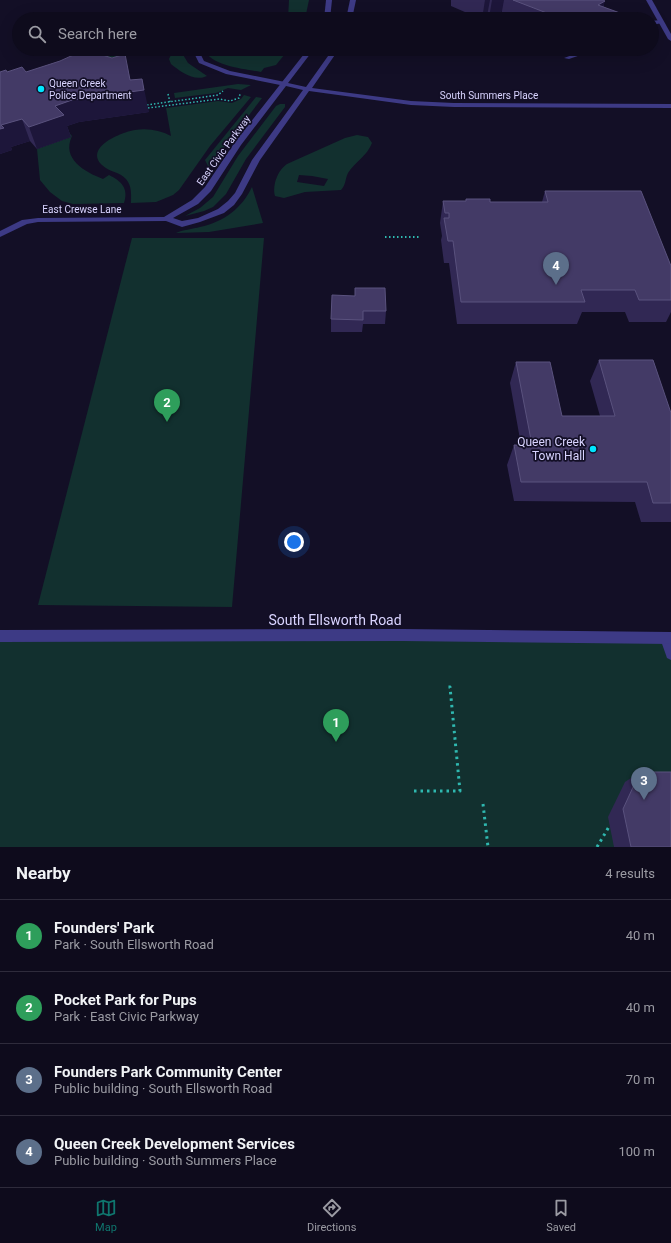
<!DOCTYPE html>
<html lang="en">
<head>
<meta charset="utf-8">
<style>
  :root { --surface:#0e0b1c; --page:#171425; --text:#f1f3f6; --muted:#9b9ba3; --line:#2e2b3b; --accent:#0f766e }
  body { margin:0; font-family:Roboto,sans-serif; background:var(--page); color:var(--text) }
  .you { position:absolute; left:294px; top:542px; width:14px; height:14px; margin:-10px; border:3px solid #fff; border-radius:50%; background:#1a73e8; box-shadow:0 0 0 6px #1a73e833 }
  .badge { display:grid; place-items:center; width:26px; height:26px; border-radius:50%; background:var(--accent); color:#fff; font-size:13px; font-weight:700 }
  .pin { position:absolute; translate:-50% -33px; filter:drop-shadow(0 1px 2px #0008) }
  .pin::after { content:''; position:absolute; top:21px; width:14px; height:12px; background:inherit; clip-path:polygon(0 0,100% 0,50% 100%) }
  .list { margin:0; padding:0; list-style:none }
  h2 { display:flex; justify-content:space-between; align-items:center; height:52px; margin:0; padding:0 16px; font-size:17px }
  h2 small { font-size:13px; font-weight:400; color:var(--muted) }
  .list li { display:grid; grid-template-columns:26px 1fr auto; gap:12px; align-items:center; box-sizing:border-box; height:72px; padding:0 16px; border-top:1px solid var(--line) }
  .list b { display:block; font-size:15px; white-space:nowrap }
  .list p { margin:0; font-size:13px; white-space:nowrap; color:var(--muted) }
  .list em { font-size:13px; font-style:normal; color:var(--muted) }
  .icon { flex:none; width:22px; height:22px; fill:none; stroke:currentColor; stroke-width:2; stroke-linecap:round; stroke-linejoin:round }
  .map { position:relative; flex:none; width:671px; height:847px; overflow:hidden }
  .search { position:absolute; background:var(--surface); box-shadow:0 4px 16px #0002; left:12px; right:12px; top:12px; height:44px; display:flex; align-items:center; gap:10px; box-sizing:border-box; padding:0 14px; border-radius:22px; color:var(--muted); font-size:15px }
  .sheet { height:340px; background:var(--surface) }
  nav { display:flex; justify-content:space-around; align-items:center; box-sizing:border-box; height:56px; border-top:1px solid var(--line); background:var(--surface); font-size:11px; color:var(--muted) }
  nav a { display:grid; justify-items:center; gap:2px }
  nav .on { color:var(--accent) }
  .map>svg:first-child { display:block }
  .green { fill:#12302f; fill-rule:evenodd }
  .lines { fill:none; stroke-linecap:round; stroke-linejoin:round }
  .path-far2 { stroke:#2fb8b0; stroke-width:1.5; stroke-dasharray:1.5 2; stroke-linecap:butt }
  .path-far1 { stroke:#2fb8b0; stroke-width:2; stroke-dasharray:1.5 2.5; stroke-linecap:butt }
  .path { stroke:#2fb8b0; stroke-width:3; stroke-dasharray:2.5 4; stroke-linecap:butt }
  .service { fill:#3d3a85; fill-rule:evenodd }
  .tertiary { fill:#3d3a85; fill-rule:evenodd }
  .wall { fill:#312854 }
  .shaded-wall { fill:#1d163a }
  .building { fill:#433a66; stroke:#5a527e }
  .poi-dot { fill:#00e5ff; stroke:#130f26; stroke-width:1.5 }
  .labels { text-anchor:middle; stroke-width:3.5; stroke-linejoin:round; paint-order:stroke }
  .far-poi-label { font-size:10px; fill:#d9d4ff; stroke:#130f26; text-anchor:start }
  .far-street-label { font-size:10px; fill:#d9d4ff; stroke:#130f26 }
  .poi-label { font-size:12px; fill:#d9d4ff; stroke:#130f26; text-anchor:end }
  .near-street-label { font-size:14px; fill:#d9d4ff; stroke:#130f26 }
</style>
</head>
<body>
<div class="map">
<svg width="671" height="847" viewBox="0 0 671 847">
  <rect width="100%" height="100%" fill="#130f26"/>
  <!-- green -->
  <g class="green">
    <path d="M289 0H309L305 19H288Z"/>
    <path d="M102 49H127L123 54 120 61 101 57Z"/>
    <path d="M204 49H289L276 65 264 68 261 72C245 69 210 66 204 49Z"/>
    <path d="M182 53 188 63 207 76C194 82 181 72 171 64L169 59 171 55Z"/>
    <path d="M238 84 251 85 241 90 228 88 216 93 175 98 174 93Z"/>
    <path d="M244 95 251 97 210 146 179 190 173 195 156 202 131 203C131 194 132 186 126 179 120 172 109 172 102 165 84 147 122 132 135 130 147 128 160 130 171 136L166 108 218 101 232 103 241 99Z"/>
    <path d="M256 97 262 98 209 168 205 160Z"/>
    <path d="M280 104H285V107L246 159 226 194 213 207 204 211 185 216 200 208 213 197 238 156 276 106Z"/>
    <path d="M64 127 72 136C61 159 85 172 103 179L109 175C121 181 129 188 124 203L73 204 62 201 50 192 40 180 37 149 71 137Z"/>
    <path d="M357 135 368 137 372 143C367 156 355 162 348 173 345 179 346 185 341 190L305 192 284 198 275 196C272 185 278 170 287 164L345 138ZM299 175 312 176 328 179 324 186 297 182Z"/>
    <path d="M252 187 263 223 209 232 176 233C182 230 193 229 200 227 224 222 242 208 252 187Z"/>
    <path d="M132 238H264L232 607 38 605Z"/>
    <path d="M0 636 671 638V847H0Z"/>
  </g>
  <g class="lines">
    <!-- path-far2 -->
    <g class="path-far2">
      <path d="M168 94 170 102"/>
      <path d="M147 105 218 95 223 91"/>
      <path d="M148 108 219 99 230 101 239 98 240 94"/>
    </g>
    <!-- path-far1 -->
    <path class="path-far1" d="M385 237H421"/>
    <!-- path -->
    <g class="path">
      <path d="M414 791H460L450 687H445"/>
      <path d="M483 804 488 847"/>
      <path d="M597 847 610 825"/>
    </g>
    <!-- service -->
    <g class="service">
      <path d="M660 20 662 21V23L652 25V21Z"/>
      <path d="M192 49H198L204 61 230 71 285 82 288 84 285 86 226 74 199 63Z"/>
      <path d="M589 49H598L569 59 564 58Z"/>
      <path d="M666 632 671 635V660L667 658 660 638 662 634Z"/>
    </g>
    <!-- tertiary -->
    <g class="tertiary">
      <path d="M326 0H332L330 19H324Z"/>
      <path d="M350 0H356L352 19H346Z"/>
      <path d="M646 0H652L671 34V41L668 39Z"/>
      <path d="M308 49H314L288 83 306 87 333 49H339L312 88 411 101 454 103 671 104V108L454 107 411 105 309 91 260 160 242 194 234 205 224 213 200 222 182 227 166 221 38 222 27 224 0 237V231L22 220 38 218 164 217 192 200 205 187 235 142ZM286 86 303 90 252 160 235 193 228 201 218 209 198 218 182 221 173 218 198 204 211 191 241 145Z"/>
      <path d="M403 629 671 632V644L403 641 0 642V630Z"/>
    </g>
  </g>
  <!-- wall -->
  <g class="wall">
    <path d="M451 0H603L604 7 630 19H505L501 17 502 11 489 18 487 16 483 19H481L451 6Z"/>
    <path d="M597 49H607L602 52Z"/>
    <path d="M60 61 131 80 149 112 79 122 67 126 71 137 37 149 30 141 11 147 12 150 0 154 7 72H26Z"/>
    <path d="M545 191 671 266V312L666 322H629L625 312H582L577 324H457L449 263H444L441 240 442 236 440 223 443 201H466V199L490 202H542Z"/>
    <path d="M355 296 386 311 385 324H363L362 332H331V319Z"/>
    <path d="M599 360 671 413V522H641L635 502 514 501 507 465 514 445H521L510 383 516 362 562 416H600L590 381Z"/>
    <path d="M640 772 671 847H614L608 817 625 782Z"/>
  </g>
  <!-- shaded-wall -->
  <g class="shaded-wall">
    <path d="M485 0H490L487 16 482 19Z"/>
    <path d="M492 0H504L502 11 489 18Z"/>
    <path d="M605 1 600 19 598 5Z"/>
    <path d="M555 13 554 19H551L552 15Z"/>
    <path d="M125 54 133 92 142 79 149 112 79 122 67 126 71 137 37 149 29 127 55 106 130 80Z"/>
    <path d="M22 119 30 141 11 147 12 150 0 154V129L1 125Z"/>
  </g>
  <!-- building -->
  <g class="building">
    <path d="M513 0H603L605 1 598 5 631 17 627 19H572L555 13 552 15Z"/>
    <path d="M81 53H96L112 58 125 54 130 80 142 79 144 90 72 100 55 106 64 115 29 127 22 119 1 125 4 128 0 129V72L6 70 7 72 22 67 26 72 60 61 71 56Z"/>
    <path d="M545 191H641L671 266V300H639L635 290H581L585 302H461L453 241H448L444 218H449V213H445L443 201H466V199H490V202H548Z"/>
    <path d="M355 288H385L386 311H363V320L331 319 332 295 355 296Z"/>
    <path d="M599 360H653L671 413V503H653L647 482H521L514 445H532L516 362H550L562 416H615Z"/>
    <path d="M640 772H671V847H631L623 809Z"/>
  </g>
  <!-- markers -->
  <g class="poi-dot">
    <circle cx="41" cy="89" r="4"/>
    <circle cx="593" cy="449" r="4"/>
  </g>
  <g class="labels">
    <!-- far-poi labels -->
    <g class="far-poi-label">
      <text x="49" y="87">Queen Creek<tspan x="49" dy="12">Police Department</tspan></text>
    </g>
    <!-- far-street labels -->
    <g class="far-street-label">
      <text x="489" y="99">South Summers Place</text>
      <text transform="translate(223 150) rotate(-54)" y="4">East Civic Parkway</text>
      <text x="82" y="213">East Crewse Lane</text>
    </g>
    <!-- poi labels -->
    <g class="poi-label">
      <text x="585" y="446">Queen Creek<tspan x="585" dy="14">Town Hall</tspan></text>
    </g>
    <!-- near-street labels -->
    <g class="near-street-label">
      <text x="335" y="625">South Ellsworth Road</text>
    </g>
  </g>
</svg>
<div class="you"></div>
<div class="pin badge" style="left:336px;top:742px;background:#2e9e5b">1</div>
<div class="pin badge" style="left:167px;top:422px;background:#2e9e5b">2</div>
<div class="pin badge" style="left:644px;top:800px;background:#5c6f8a">3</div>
<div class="pin badge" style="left:556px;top:285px;background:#5c6f8a">4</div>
<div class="search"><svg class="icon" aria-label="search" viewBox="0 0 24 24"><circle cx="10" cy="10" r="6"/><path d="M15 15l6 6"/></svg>Search here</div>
</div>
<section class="sheet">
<h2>Nearby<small>4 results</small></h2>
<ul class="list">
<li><span class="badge" style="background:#2e9e5b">1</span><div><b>Founders' Park</b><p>Park · South Ellsworth Road</p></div><em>40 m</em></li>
<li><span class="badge" style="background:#2e9e5b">2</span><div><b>Pocket Park for Pups</b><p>Park · East Civic Parkway</p></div><em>40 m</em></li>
<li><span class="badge" style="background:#5c6f8a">3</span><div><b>Founders Park Community Center</b><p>Public building · South Ellsworth Road</p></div><em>70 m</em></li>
<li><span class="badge" style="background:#5c6f8a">4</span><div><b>Queen Creek Development Services</b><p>Public building · South Summers Place</p></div><em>100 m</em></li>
</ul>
</section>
<nav>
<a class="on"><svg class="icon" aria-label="map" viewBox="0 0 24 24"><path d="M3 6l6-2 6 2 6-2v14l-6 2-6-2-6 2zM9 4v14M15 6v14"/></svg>Map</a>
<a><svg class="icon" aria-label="directions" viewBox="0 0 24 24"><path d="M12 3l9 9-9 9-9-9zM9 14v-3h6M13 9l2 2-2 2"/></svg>Directions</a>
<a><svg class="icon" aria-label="saved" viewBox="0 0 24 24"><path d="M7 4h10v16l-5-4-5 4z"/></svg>Saved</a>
</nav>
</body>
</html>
